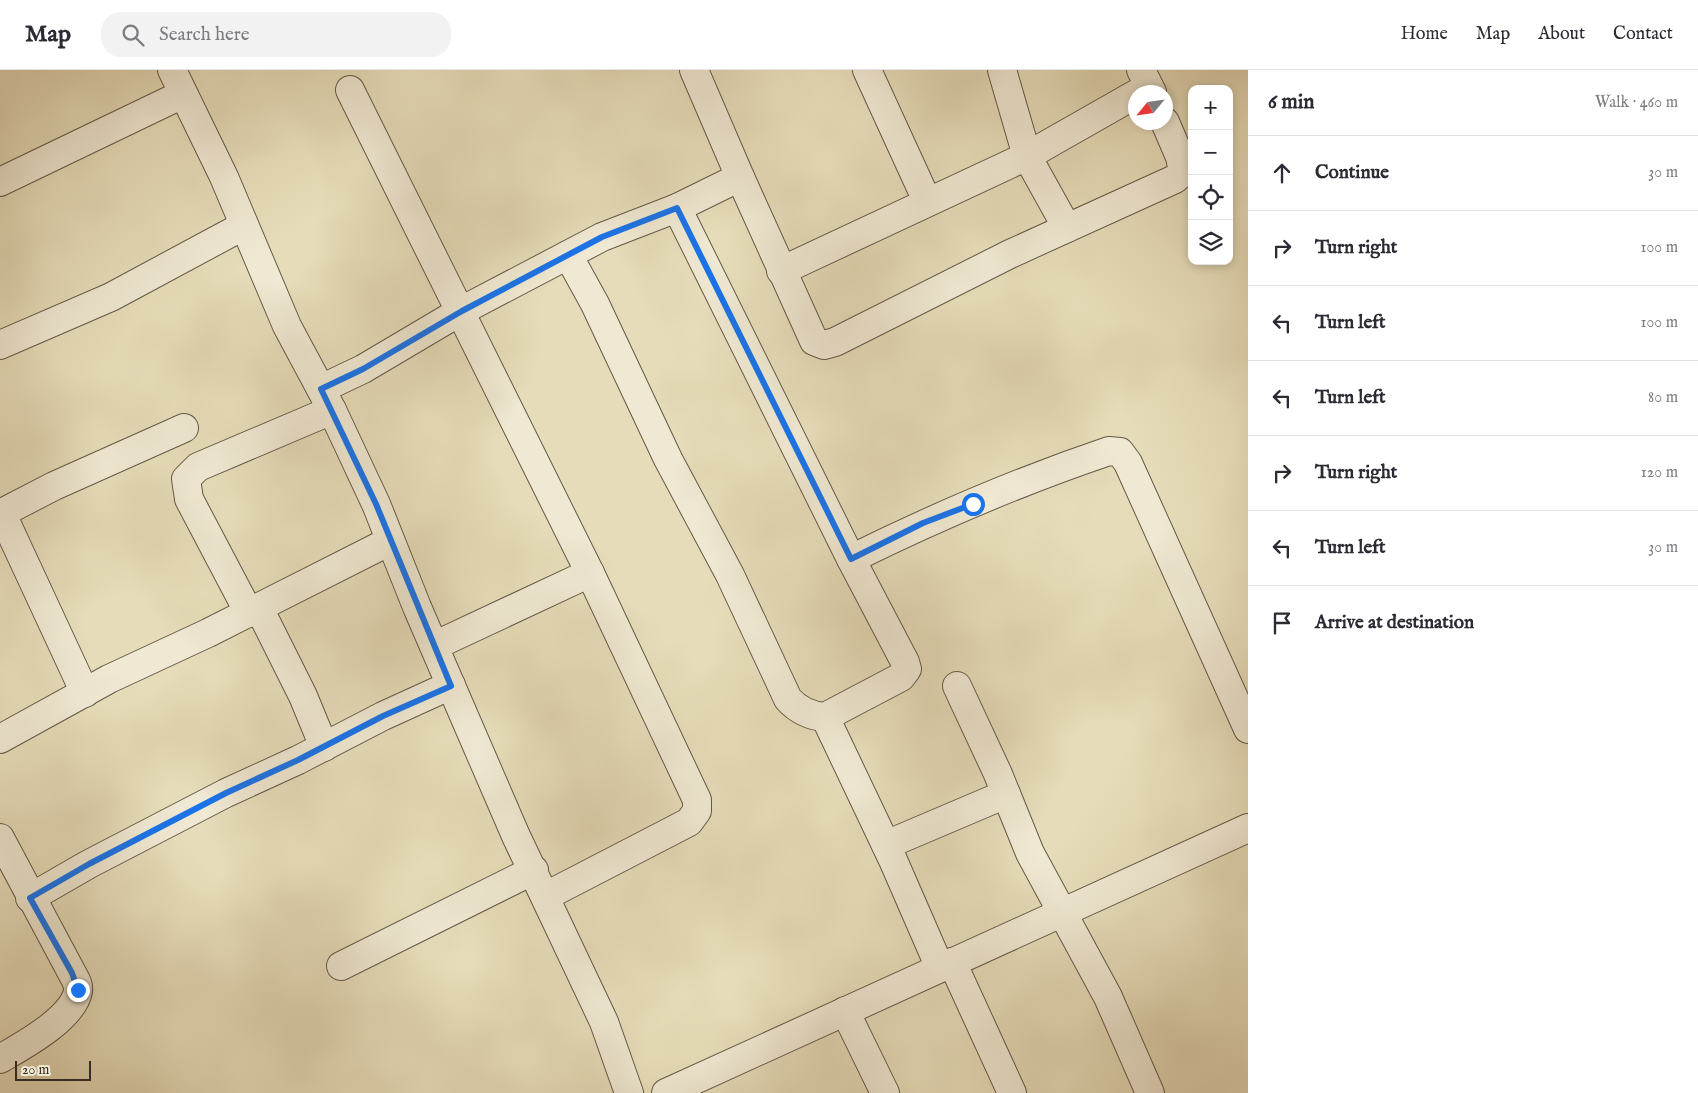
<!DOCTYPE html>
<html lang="en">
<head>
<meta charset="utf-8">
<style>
  :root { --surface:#fff; --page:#f2f2f3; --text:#2b2b33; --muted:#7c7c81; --line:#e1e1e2 }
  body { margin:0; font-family:"IM FELL English",serif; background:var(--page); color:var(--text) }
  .controls { position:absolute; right:15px; top:15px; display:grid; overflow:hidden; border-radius:10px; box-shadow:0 2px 8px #0003 }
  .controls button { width:45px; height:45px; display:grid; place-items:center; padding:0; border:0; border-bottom:1px solid var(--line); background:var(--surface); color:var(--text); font:25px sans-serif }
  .compass { position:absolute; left:1128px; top:15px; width:45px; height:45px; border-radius:50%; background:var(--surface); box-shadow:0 2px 8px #0003; rotate:241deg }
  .scale { position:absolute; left:15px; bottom:12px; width:76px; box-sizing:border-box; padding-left:5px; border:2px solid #392d21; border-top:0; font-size:14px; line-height:18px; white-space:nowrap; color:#392d21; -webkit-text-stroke:4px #efe8d2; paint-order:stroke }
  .stop { position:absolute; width:15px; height:15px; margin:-11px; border:4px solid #1a73e8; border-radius:50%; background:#fff }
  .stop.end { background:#1a73e8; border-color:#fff; box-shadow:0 1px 5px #0008 }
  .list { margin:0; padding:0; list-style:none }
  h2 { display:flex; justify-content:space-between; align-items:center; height:65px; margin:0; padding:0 20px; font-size:21px }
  h2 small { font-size:16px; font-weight:400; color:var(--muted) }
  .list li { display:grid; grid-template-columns:32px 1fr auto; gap:15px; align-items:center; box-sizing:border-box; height:75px; padding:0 20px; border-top:1px solid var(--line) }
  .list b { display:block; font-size:19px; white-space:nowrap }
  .list em { font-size:16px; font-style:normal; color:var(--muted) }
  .icon { flex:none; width:28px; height:28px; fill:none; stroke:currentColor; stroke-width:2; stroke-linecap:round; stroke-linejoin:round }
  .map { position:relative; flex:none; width:1248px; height:1023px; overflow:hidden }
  header { display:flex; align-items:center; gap:30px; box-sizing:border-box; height:70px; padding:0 25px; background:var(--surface); border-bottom:1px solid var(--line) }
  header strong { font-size:24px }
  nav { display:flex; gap:28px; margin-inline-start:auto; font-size:18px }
  .search { width:350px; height:45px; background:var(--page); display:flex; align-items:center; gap:12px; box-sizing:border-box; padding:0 18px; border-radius:20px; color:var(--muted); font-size:19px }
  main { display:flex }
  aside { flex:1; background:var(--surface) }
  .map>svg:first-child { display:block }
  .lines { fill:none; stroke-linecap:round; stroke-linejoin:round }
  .minor-casing { stroke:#645947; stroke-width:30 }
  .minor { stroke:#efe8d2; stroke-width:28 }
  .route { stroke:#1a73e8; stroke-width:6 }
</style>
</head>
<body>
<header>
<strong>Map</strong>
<div class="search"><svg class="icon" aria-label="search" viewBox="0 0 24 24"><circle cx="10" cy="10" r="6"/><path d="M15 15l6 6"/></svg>Search here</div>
<nav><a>Home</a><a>Map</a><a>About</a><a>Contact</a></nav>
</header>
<main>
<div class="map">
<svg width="1248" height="1023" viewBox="0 0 1248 1023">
  <rect width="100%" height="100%" fill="#e6dcb9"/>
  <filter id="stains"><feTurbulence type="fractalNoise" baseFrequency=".004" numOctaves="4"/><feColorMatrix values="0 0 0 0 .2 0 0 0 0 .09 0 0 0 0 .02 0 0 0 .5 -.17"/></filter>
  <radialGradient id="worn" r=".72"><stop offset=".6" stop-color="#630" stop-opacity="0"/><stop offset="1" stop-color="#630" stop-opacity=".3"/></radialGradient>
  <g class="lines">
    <!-- minor casing -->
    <g class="minor-casing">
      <g id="minor">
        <path d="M172 0 224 107 287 256 332 340 376 434 417 537 516 766 604 952 629 1023"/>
        <path d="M867 0 927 131"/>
        <path d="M1002 0 1027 86 1067 158"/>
        <path d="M1141 0 1152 22"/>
        <path d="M350 20 590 503 697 730V741L689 752 546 826"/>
        <path d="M740 107 814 271 824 275 835 272 1010 184 1175 109 1183 102 1180 87 1165 52"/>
        <path d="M0 112 183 24"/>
        <path d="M568 185 595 234 668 389 730 505 788 629C798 640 811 646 825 647L901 607 907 599 905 592 851 489 677 138"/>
        <path d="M781 201 1027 86 1136 24"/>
        <path d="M0 275 111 227 243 156"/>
        <path d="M321 319 363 299 461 241 602 167 677 138 740 107 694 0"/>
        <path d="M0 444 54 416 184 358"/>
        <path d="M2 444 85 623"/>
        <path d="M851 489C934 448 1020 411 1109 381L1120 382 1128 393 1248 659"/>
        <path d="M259 538 303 626 324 677"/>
        <path d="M249 543 189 429 186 409 198 397 332 340"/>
        <path d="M434 576 590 503"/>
        <path d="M957 616 998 704 1030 783 1108 927 1150 1023"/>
        <path d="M825 647 893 790 940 898"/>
        <path d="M0 669 109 609 208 563 390 471"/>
        <path d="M0 768 72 903C75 909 79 914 78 921 73 949 22 976 0 989"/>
        <path d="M886 775 1006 724"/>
        <path d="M30 828 89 794 226 723 298 690 383 646 451 615"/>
        <path d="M952 892 1012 1023"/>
        <path d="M341 896 534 800"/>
        <path d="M845 941 885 1023"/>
        <path d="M666 1023 1248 758"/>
      </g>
    </g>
    <!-- minor -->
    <use href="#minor" class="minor"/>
  </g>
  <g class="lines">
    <!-- route -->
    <path class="route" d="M78 920 72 903 30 828 89 794 226 723 298 690 383 646 451 616 376 434 321 319 363 299 462 241 602 167 677 138 851 489 923 453 973 434"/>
  </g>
  <rect width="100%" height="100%" filter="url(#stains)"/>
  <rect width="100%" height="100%" fill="url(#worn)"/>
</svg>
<div class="controls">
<button>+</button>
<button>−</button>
<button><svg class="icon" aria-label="locate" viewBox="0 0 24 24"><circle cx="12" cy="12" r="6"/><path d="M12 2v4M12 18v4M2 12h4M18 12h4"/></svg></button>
<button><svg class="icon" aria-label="layers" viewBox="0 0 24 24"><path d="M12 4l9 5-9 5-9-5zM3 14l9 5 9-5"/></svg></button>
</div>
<svg class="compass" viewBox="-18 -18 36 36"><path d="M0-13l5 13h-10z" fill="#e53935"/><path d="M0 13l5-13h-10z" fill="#7c7c81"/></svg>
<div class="scale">20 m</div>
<div class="stop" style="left:973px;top:434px"></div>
<div class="stop end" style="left:78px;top:920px"></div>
</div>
<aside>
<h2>6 min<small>Walk · 460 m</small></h2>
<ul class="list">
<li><svg class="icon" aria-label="ahead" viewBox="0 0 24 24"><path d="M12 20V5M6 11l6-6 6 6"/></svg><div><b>Continue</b></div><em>30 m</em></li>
<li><svg class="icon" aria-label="right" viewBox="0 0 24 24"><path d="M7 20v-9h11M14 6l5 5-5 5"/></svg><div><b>Turn right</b></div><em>100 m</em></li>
<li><svg class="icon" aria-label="left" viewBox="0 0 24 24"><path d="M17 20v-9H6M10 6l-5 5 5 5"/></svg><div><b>Turn left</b></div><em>100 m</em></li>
<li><svg class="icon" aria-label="left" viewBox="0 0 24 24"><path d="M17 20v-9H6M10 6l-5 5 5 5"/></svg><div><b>Turn left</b></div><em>80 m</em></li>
<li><svg class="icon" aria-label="right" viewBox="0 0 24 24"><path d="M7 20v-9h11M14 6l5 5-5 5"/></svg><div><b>Turn right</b></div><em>120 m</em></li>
<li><svg class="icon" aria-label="left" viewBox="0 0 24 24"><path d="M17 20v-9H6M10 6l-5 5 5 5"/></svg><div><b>Turn left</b></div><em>30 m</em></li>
<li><svg class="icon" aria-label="arrive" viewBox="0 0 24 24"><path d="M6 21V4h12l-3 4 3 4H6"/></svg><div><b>Arrive at destination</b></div></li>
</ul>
</aside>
</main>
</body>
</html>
